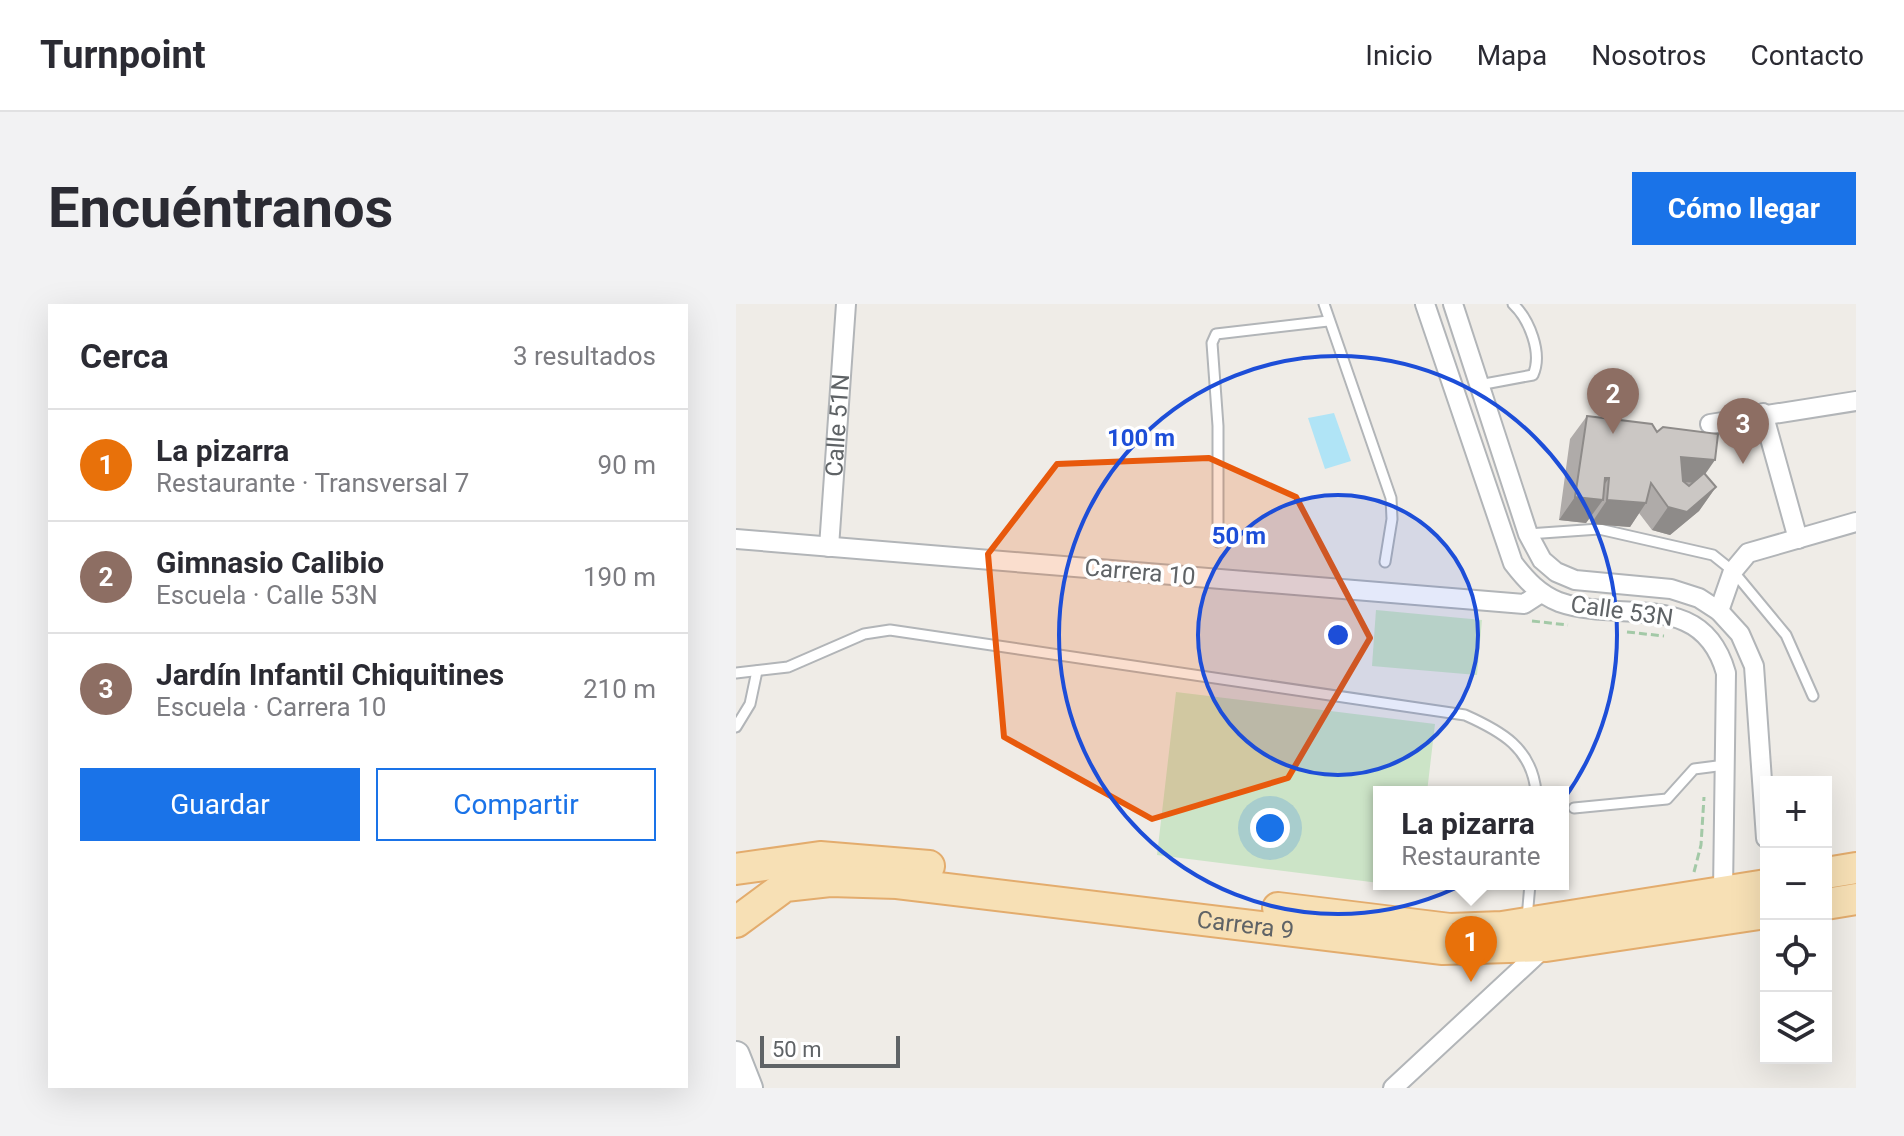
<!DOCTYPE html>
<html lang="es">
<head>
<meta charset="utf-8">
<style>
  :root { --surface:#fff; --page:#f2f2f3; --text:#2b2b33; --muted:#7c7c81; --line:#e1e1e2; --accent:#1a73e8 }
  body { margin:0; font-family:Roboto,sans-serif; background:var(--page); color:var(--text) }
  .controls { position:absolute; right:24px; bottom:24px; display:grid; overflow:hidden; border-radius:0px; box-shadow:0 8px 32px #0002 }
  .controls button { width:72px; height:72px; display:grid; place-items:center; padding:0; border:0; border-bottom:2px solid var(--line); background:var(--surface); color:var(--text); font:40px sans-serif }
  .scale { position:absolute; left:24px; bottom:20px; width:140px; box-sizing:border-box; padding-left:8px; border:4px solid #5f6366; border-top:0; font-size:22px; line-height:28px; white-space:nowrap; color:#5f6366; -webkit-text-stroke:6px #fff; paint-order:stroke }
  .you { position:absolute; left:534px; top:524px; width:28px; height:28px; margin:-20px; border:6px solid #fff; border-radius:50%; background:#1a73e8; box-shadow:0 0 0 12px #1a73e833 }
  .badge { display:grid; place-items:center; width:52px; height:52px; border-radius:50%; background:var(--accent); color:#fff; font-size:26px; font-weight:700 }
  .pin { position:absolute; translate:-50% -66px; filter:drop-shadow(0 2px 4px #0008) }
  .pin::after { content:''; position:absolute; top:42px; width:28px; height:24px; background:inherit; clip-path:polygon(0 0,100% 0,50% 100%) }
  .popup { position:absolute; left:637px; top:482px; width:196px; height:104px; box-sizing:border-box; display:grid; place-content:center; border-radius:0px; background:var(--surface); filter:drop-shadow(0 2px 6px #0005); font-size:26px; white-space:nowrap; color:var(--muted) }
  .popup b { font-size:30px; color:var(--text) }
  .popup::after { content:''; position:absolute; left:50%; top:100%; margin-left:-16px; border:16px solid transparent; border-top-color:var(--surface) }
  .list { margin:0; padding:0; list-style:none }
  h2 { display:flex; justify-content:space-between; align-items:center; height:104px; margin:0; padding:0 32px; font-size:34px }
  h2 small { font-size:26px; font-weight:400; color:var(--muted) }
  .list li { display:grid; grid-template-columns:52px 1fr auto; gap:24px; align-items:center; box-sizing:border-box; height:112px; padding:0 32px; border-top:2px solid var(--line) }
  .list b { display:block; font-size:30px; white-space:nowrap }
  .list p { margin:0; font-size:26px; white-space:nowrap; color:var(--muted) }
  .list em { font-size:26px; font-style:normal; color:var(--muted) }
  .actions { display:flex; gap:16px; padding:24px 32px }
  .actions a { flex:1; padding:18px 0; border:2px solid var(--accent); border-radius:0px; text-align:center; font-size:28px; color:var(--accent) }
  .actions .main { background:var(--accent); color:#fff }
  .icon { flex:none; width:44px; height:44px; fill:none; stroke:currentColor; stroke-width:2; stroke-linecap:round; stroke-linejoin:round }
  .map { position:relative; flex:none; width:1120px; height:784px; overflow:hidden; border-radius:0px }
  header { display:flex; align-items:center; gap:48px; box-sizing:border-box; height:112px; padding:0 40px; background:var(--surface); border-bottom:2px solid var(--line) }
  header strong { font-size:38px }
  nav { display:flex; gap:44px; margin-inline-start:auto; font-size:28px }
  .intro { display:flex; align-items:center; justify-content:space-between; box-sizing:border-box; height:192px; padding:0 48px }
  h1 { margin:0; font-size:56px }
  .button { padding:20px 36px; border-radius:0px; background:var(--accent); color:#fff; font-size:28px; font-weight:700 }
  main { display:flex; gap:48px; padding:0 48px }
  aside { flex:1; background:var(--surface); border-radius:0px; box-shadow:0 8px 32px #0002 }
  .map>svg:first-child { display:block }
  .pitch { fill:#cce4c7 }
  .water { fill:#b0e4f6 }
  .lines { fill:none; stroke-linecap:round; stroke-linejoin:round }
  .lane-casing { stroke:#b2b5b8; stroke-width:13 }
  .street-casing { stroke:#b2b5b8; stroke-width:22 }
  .secondary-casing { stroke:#b1b5b8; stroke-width:30 }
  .primary-casing { stroke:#e3ac6d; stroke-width:34 }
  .path { stroke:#a3c9a7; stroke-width:3; stroke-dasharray:8 4; stroke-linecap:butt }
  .lane { stroke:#fff; stroke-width:9 }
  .street { stroke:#fff; stroke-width:18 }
  .secondary { stroke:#fff; stroke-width:26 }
  .primary { stroke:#f7e0b5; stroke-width:30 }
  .wall { fill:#afaba9 }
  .shaded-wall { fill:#8e8b89 }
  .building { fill:#cbc7c4; stroke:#8e8b89; stroke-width:2 }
  .marked { fill:#e8590c; fill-opacity:0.2; stroke:#e8590c; stroke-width:6; stroke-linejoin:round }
  .ring { fill:none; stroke:#1d4ed8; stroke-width:4 }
  .labels { text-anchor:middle; stroke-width:7; stroke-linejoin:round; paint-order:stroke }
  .street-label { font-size:24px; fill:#5f6366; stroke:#fff }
  .centre { fill:#1d4ed8; stroke:#fff; stroke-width:4 }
  .ring-label { font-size:24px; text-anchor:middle; font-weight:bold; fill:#1d4ed8; stroke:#fff; stroke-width:7; stroke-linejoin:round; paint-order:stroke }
</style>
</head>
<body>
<header>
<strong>Turnpoint</strong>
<nav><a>Inicio</a><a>Mapa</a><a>Nosotros</a><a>Contacto</a></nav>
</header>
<div class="intro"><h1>Encuéntranos</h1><a class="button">Cómo llegar</a></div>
<main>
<aside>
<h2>Cerca<small>3 resultados</small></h2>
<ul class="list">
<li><span class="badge" style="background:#e8710a">1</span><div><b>La pizarra</b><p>Restaurante · Transversal 7</p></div><em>90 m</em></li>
<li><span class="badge" style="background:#8d6e63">2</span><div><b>Gimnasio Calibio</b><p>Escuela · Calle 53N</p></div><em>190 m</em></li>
<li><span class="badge" style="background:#8d6e63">3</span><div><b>Jardín Infantil Chiquitines</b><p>Escuela · Carrera 10</p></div><em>210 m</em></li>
</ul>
<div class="actions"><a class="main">Guardar</a><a>Compartir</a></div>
</aside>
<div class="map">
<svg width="1120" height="784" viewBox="0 0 1120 784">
  <rect width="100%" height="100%" fill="#efece7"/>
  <!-- pitch -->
  <g class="pitch">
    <path d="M640 306 746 316 741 371 636 362Z"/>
    <path d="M440 388 699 420 691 488H643V579L421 551Z"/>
  </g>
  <!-- water -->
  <path class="water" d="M598 109 615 157 589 165 572 114Z"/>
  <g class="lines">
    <!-- lane casing -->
    <g class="lane-casing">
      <g id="lane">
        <path d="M588 0 655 194 656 215 649 258"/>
        <path d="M743 81 797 71C807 49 793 15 777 0"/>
        <path d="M792 230 863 225 977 251 997 267 1050 331 1077 392"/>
        <path d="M482 238V122L476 39 480 30 592 17"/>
        <path d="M0 369 52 363 128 330 154 326 729 411C765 427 796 444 800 488"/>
        <path d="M0 423 14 400 21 367"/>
        <path d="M838 504 931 495 958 465 989 461"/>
        <path d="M791 614 794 580"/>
      </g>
    </g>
    <!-- street casing -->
    <g class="street-casing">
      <g id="street">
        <path d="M689 0 777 259C790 276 803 290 823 298 886 320 966 284 990 369L987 587"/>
        <path d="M717 0 792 230 806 256 820 268 839 276 935 285 963 294 983 307 1004 330 1018 362 1030 534"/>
        <path d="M1027 109 1062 235"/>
        <path d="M974 120 1120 97"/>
        <path d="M0 235 788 300 805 289"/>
        <path id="s1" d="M93 243 110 0"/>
        <path d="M983 307 997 267 1012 249 1120 218"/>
        <path d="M657 784 810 642"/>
      </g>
    </g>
    <!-- secondary casing -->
    <g class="secondary-casing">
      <path id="secondary" d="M0 751 13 784"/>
    </g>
    <!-- primary casing -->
    <g class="primary-casing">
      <g id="primary">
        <path d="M0 565 84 553 193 562"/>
        <path d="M1090 569 1120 564"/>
        <path d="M1090 600 1120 595"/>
        <path d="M542 604 714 625 766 623 1030 581"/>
        <path id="s2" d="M0 618 49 582 94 577 161 579 707 645 810 642 1030 609"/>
      </g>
    </g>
    <!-- path -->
    <g class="path">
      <path d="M796 317 832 321"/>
      <path d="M891 328 928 332"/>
      <path d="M958 568 965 541 968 493"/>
    </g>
    <!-- lane -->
    <use href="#lane" class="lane"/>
    <!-- street -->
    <use href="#street" class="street"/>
    <!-- secondary -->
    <use href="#secondary" class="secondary"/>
    <!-- primary -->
    <use href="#primary" class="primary"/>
  </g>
  <!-- wall -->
  <path class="wall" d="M851 112 921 128 969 170 980 183 963 207 934 231 916 226 903 209 894 223 855 220V212L850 219 823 216 834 135Z"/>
  <!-- shaded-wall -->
  <g class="shaded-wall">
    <path d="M945 153 979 156 963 179 928 177Z"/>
    <path d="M869 174H873L858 195 867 196 850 219 823 216 839 193Z"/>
    <path d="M980 183 963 207 934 231 916 226 932 203Z"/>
    <path d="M871 196 910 199 894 223 855 220Z"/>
  </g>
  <!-- building -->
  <path class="building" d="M851 112 916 120 921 128 927 123 982 130 979 156 945 153 947 177 953 182 968 169 980 183 951 208 932 203 915 179 910 199 871 196 873 174H869L867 196 839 193Z"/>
  <!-- marked area -->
  <path class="marked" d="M473 154 560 193 634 334 552 474 416 515 268 433 252 250 321 160Z"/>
  <!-- distance rings -->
  <circle cx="602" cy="331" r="140" fill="#1d4ed8" fill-opacity=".12"/>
  <g class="ring">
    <circle cx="602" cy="331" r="140"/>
    <circle cx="602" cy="331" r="279"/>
  </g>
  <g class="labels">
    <!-- street labels -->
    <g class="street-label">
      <text dy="8" stroke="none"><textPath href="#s1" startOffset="122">Calle 51N</textPath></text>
      <text transform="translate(404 268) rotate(5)" y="8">Carrera 10</text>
      <text transform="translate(886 307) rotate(8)" y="8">Calle 53N</text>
      <text dy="8" stroke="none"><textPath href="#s2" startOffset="524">Carrera 9</textPath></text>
    </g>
  </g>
  <circle cx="602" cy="331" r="12" class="centre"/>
  <g class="ring-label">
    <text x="405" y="142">100 m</text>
    <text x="503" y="240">50 m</text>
  </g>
</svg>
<div class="controls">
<button>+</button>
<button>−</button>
<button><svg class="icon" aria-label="locate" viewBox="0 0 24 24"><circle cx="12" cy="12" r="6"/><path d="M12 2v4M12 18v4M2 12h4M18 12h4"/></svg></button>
<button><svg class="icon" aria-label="layers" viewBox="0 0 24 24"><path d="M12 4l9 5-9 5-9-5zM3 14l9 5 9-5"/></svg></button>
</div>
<div class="scale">50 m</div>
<div class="you"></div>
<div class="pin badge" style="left:735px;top:678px;background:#e8710a">1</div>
<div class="popup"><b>La pizarra</b>Restaurante</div>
<div class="pin badge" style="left:877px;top:130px;background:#8d6e63">2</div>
<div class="pin badge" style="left:1007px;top:160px;background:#8d6e63">3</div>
</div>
</main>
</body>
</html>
